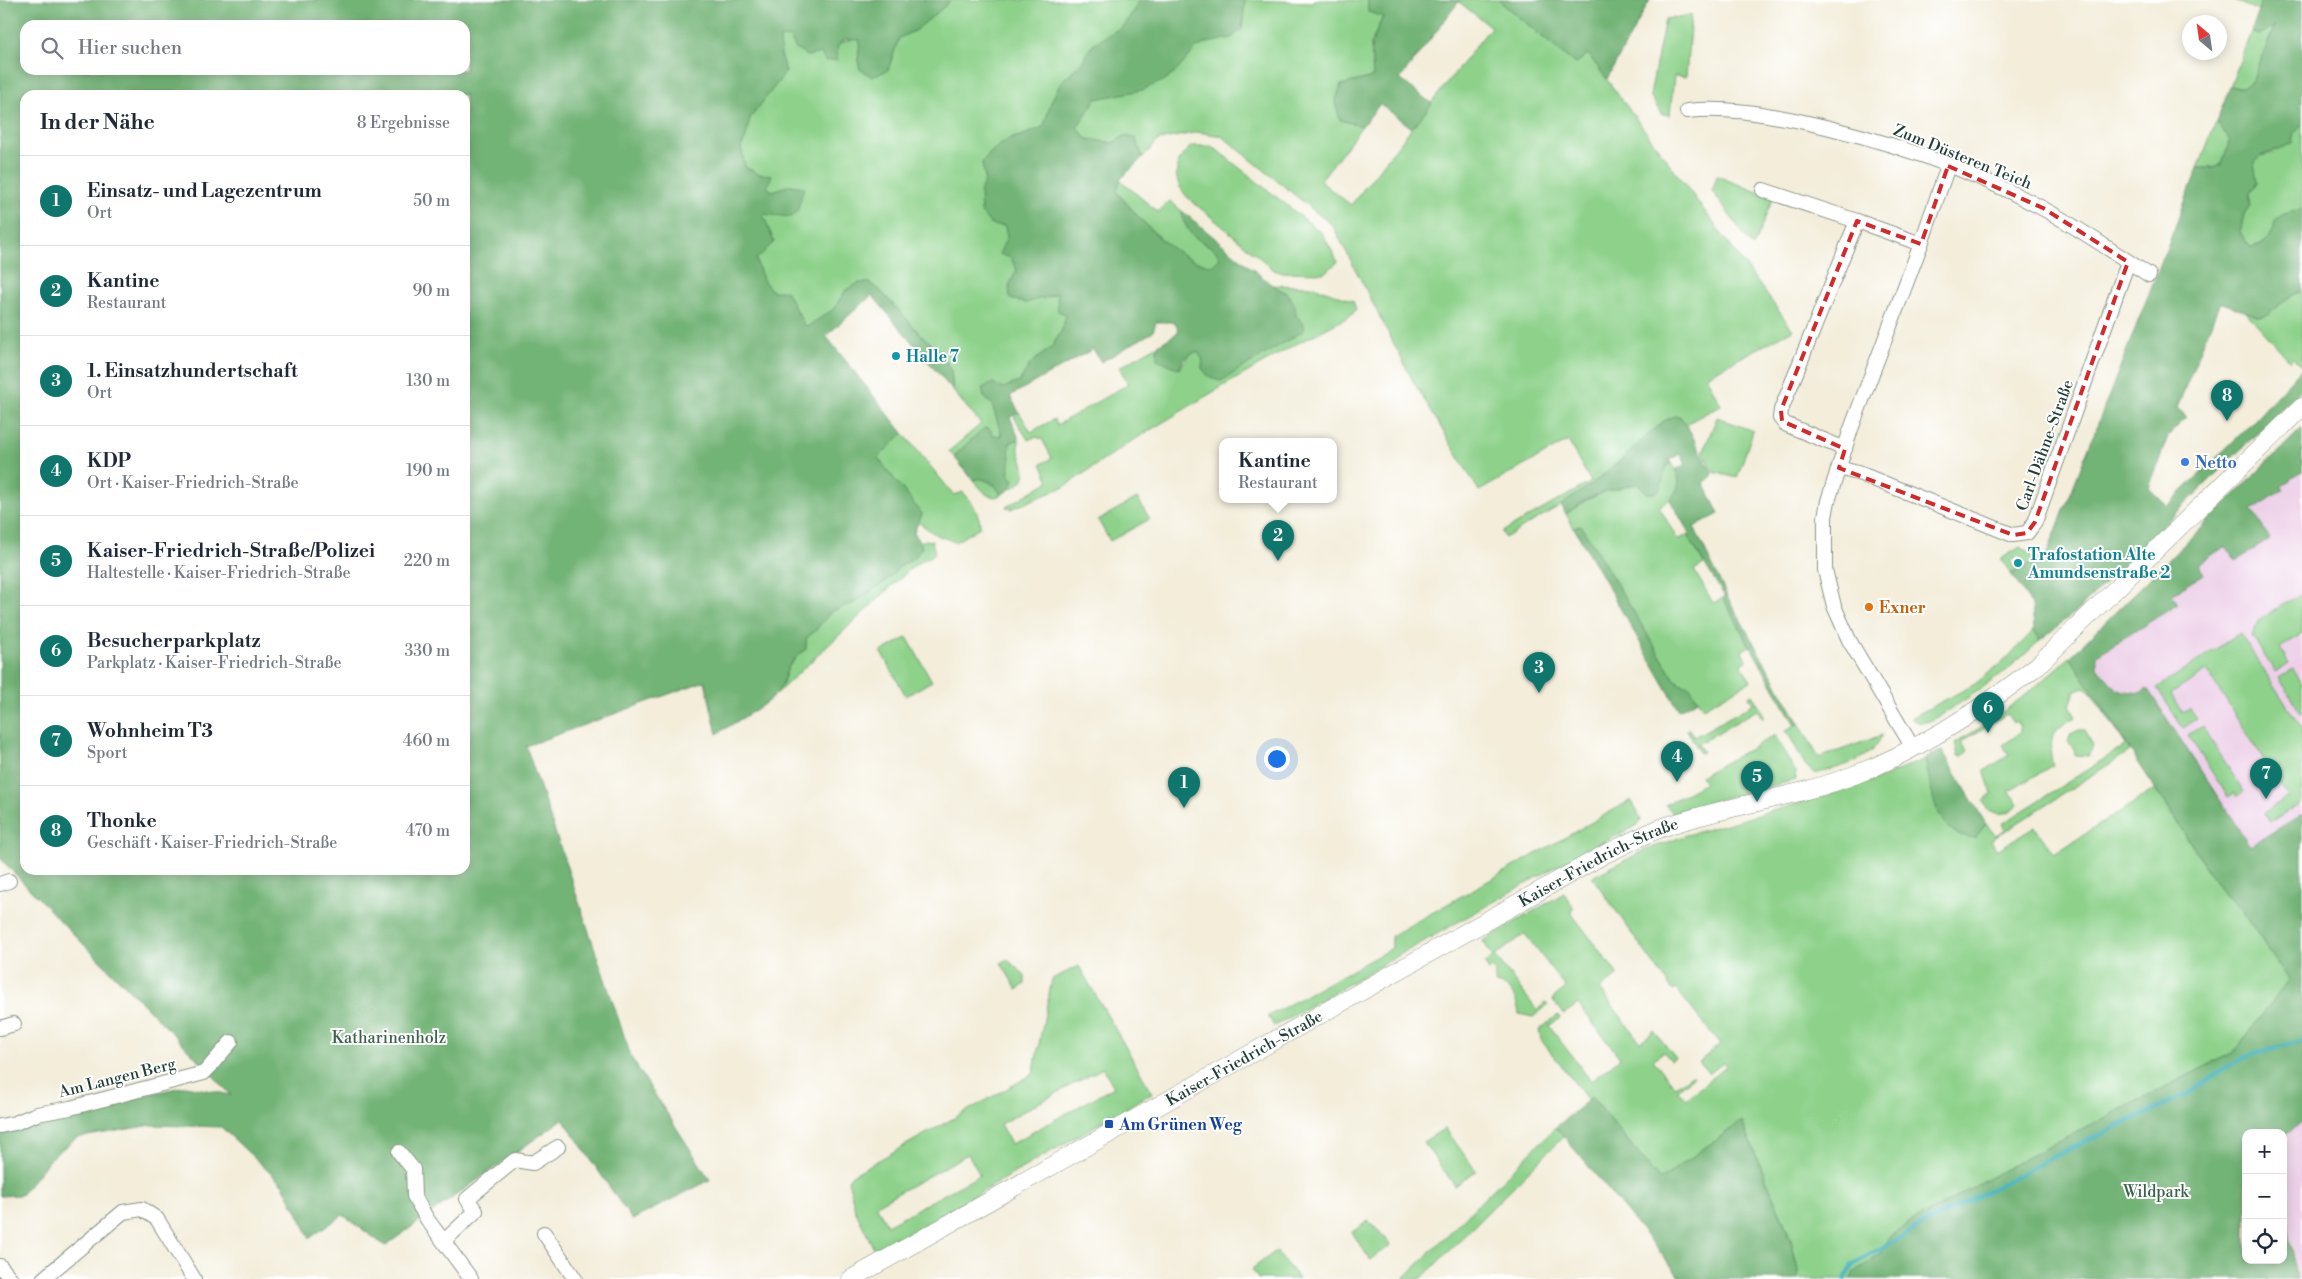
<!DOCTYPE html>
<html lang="de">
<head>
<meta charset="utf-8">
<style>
  :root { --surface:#fff; --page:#f2f2f3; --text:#1f2937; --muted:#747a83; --line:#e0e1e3; --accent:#0f766e }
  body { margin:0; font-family:"Libre Bodoni",serif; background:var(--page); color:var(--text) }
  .controls { position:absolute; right:15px; bottom:15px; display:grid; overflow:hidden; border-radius:10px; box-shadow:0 2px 12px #0003 }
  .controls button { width:45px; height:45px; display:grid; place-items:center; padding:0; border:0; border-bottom:1px solid var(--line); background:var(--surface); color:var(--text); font:25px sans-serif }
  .compass { position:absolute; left:2182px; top:15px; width:45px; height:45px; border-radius:50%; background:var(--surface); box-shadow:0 2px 12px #0003; rotate:331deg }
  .you { position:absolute; left:1276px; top:758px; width:18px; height:18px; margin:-12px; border:4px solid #fff; border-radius:50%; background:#1a73e8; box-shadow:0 0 0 8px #1a73e833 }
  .badge { display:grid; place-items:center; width:32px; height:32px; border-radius:50%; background:var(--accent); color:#fff; font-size:16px; font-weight:700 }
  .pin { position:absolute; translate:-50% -41px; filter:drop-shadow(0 1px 2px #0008) }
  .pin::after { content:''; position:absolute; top:26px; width:18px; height:15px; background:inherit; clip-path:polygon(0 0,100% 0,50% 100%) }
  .popup { position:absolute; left:1219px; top:438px; width:118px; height:65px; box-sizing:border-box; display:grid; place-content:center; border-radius:10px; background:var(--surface); filter:drop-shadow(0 1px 4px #0005); font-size:16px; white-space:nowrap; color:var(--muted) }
  .popup b { font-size:19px; color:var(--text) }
  .popup::after { content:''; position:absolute; left:50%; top:100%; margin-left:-10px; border:10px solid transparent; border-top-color:var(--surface) }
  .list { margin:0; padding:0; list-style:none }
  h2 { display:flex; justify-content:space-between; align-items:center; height:65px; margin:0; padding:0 20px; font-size:21px }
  h2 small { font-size:16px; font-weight:400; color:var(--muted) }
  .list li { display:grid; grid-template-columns:32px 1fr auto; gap:15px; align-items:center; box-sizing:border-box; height:90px; padding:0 20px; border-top:1px solid var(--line) }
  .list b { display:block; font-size:19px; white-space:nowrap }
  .list p { margin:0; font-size:16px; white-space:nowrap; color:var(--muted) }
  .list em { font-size:16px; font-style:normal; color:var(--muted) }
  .icon { flex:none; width:28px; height:28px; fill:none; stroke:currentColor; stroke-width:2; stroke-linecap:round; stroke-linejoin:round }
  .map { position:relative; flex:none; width:2302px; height:1279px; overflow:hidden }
  .search { position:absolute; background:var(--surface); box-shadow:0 2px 12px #0003; left:20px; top:20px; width:450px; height:55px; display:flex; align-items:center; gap:12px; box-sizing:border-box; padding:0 18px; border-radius:15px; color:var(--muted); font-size:19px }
  .panel { position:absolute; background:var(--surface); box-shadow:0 2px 12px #0003; left:20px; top:90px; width:450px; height:785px; border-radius:15px }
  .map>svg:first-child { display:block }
  .built { fill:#edd0e8 }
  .green { fill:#8dd18a; stroke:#56875f; fill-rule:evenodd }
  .forest { fill:#72b376; stroke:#487855; fill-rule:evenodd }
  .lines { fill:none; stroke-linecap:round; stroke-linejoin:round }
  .stream { stroke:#40b1b8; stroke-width:4.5 }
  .minor-casing { stroke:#899587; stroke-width:16 }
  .tertiary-casing { stroke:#899587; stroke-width:19 }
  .minor { stroke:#fff; stroke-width:14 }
  .tertiary { stroke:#fff; stroke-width:18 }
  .marked { fill:none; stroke:#d62828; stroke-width:4; stroke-dasharray:10 6; stroke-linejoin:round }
  .culture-dot { fill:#0f9aa8; stroke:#fff; stroke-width:2 }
  .shop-dot { fill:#3f7fe0; stroke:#fff; stroke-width:2 }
  .food-dot { fill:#e8710a; stroke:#fff; stroke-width:2 }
  .transit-dot { fill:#1a4fb4; stroke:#fff; stroke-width:2 }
  .labels { text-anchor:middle; stroke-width:4; stroke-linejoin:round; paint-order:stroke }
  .street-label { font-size:16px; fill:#1f3d34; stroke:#fff }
  .culture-label { font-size:16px; font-weight:bold; fill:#0d838f; stroke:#fff; text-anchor:start }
  .shop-label { font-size:16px; font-weight:bold; fill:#366cbe; stroke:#fff; text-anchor:start }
  .food-label { font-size:16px; font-weight:bold; fill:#c56008; stroke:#fff; text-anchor:start }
  .park-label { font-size:16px; fill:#3a624a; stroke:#fff }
  .transit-label { font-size:16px; font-weight:bold; fill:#164399; stroke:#fff; text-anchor:start }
</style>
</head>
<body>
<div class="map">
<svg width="2302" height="1279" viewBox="0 0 2302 1279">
  <rect width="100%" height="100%" fill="#fff"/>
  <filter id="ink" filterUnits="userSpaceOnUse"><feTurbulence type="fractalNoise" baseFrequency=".02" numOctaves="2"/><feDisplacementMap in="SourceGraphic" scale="10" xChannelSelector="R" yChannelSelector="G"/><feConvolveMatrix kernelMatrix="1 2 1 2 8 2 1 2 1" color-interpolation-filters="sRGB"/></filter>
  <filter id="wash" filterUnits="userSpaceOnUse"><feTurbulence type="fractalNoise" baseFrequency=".0096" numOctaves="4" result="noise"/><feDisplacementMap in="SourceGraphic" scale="20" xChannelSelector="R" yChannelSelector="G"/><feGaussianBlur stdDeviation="1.12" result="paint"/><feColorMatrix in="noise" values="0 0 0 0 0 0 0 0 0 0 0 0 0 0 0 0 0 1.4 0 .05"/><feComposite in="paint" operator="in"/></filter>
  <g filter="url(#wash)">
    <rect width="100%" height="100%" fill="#f3edda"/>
    <!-- built -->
    <g class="built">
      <path d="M2302 428V938L2075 652Z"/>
      <path d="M2302 1122V1279H2297L2283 1195V1137Z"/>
    </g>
    <!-- green -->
    <g class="green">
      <path d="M950 0H1138L1136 8 1122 27 1093 44 1081 63 1061 82 1051 102 1044 126 1032 133 1008 139 982 163 985 179 980 192 1005 226 1011 258 1017 270 1009 286 1044 299 1058 293 1066 315 1062 330 1051 348 1031 363 1019 382 984 397 992 404 1002 436 993 435 957 453 955 458 949 451 981 424 953 391 951 371 939 350 921 335 879 289 869 283H859L846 290 834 309 807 327 802 323 798 312 772 291 763 280 756 260 774 242 762 213 797 211 803 188 791 185 773 191 767 187 759 174 745 167 741 147 746 137 750 118 786 72 781 58 779 39 790 37 796 49 807 56C828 52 840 39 860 39L858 61 860 69 888 70 899 38 916 30 946 5Z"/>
      <path d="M1245 0 1312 2 1314 0H1368V12L1383 16 1371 44 1373 77 1341 85V120L1362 126 1320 181 1351 205 1491 27 1459 2 1460 0H1498L1575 64 1588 54 1793 330 1706 376 1721 405 1686 424 1681 418 1675 416 1662 422 1653 433 1593 483 1561 505 1505 538 1502 532 1591 482 1568 441 1479 491 1413 381 1333 226 1222 136 1198 132 1159 140 1143 157 1135 138 1125 136 1113 143 1087 139 1077 127 1096 99 1175 73 1196 48 1206 43 1231 38 1242 29Z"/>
      <path d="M2232 0H2260L2259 11Z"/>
      <path d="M1691 15 1686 77 1674 76 1670 115 1661 114 1650 95 1665 19Z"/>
      <path d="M2275 25 2252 82 2243 87H2230L2251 32 2259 35Z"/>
      <path d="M2216 122 2230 140 2222 164 2213 168H2198Z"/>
      <path d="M2302 124V209L2284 214C2273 228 2270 245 2250 247L2240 232 2244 214 2250 205V193L2257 182 2253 162 2261 156 2273 153Z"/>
      <path d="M1192 146H1211L1217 150 1322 233 1338 262 1324 273 1280 272 1274 270C1253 252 1232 234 1211 217 1201 208 1186 199 1180 187 1172 173 1179 154 1192 146Z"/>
      <path d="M1717 176 1773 198 1753 247 1712 191Z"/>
      <path d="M1120 180 1158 212 1170 201 1182 211 1183 222 1203 243 1216 249 1220 258 1213 266C1177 263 1139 218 1117 192Z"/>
      <path d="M1272 285 1312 286 1353 301 1356 309 1352 315 1291 347 1208 395 1129 443 1064 487 1011 509 1006 507 1049 481 1041 464 1052 458 1042 439 1035 437 1028 440 1013 415 1019 412 1031 432 1054 419 1057 425 1128 384 1119 367 1158 345 1156 351 1179 369 1191 353 1198 352 1203 360 1202 368 1210 378 1221 381 1296 316 1287 293Z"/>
      <path d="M2302 291V367L2293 358 2290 361 2245 311 2260 317 2269 315C2278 304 2288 296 2302 291Z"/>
      <path d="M1717 417 1753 431 1737 478 1713 472 1703 452Z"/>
      <path d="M903 433 954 495 963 492C971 500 981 516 980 527L955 542 936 535 918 522 922 514 877 458Z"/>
      <path d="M1019 439C1020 444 1017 444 1019 450 1023 466 1033 479 1010 489L1013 480 1008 473C1012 462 1008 454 1010 443Z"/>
      <path d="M1669 463H1671C1685 485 1680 493 1659 507L1678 540 1687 535 1704 564 1694 570 1713 603 1723 598 1750 646 1742 651 1747 661 1741 664 1751 681 1703 708 1692 691 1675 680 1582 527 1579 526 1574 528 1566 514 1585 501 1606 491 1636 484 1640 485 1647 493 1660 489 1661 478Z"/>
      <path d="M981 478 997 487 1001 495 995 497 987 495 973 480Z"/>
      <path d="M1137 498 1150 519 1110 541 1098 520Z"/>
      <path d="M926 540 932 541 935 554 919 562 908 571 774 696 782 685 788 667 793 662 797 655 806 649V638L814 632 832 610 854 603 886 581 900 566 915 557 922 547 920 542Z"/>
      <path d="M2020 547 2043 564 2027 565 2020 555 2010 561 2017 571 2011 574 2001 559Z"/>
      <path d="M2302 593V634L2280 648 2289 663 2275 672 2252 636 2258 621Z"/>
      <path d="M2034 630 2040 640C2015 665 1989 684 1960 703 1950 710 1937 719 1926 722 1920 724 1916 721 1911 718L1975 684 2006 659Z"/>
      <path d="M2240 633 2302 729V802L2270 822 2264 813 2288 797 2207 671 2171 694 2182 713 2190 708 2197 719 2183 728 2157 688Z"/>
      <path d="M907 637 932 681 906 696 881 652Z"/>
      <path d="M2070 657 2089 680 2130 751 1991 840 1997 850 2035 827 2054 854 2155 789 2225 896 2240 907 2289 980 2234 1052 2016 1163 1891 1234 1881 1254 1854 1272 1851 1279H1797L1799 1274 1791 1239 1742 1121 1660 1180 1592 1097 1588 1100 1541 1040 1539 1030 1558 1015 1560 1018 1549 1026 1591 1081 1620 1058 1578 1004 1564 1014 1552 999 1566 988 1525 934 1495 956 1537 1010 1546 1003 1548 1005 1533 1017 1519 1014C1517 998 1511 986 1495 983V972L1492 968 1489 970 1484 963 1493 957 1483 941 1564 893 1573 906 1572 914 1618 975 1600 989 1640 1042 1654 1031 1675 1057 1671 1060 1663 1052 1653 1060 1676 1087 1692 1075 1693 1077 1678 1090 1686 1099 1726 1067 1723 1063 1709 1074 1699 1062 1720 1044 1676 989 1673 991 1592 877 1643 851 1687 835 1839 792 1874 781 1925 759 1928 770 1974 838 1986 824 1996 836 2005 830 2002 824 2126 745 2089 690 2084 687 2075 691 2070 706 2076 717C2054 727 2046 741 2053 765L2010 791 2018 805C2009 814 2000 816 1988 810L1983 801 1992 794 1984 771 2009 755 2003 745 2020 733V727L2016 721 2013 723 2007 714 1961 742 1968 751 1963 756H1958L1955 743C1999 717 2032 691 2070 657Z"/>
      <path d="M2293 669 2302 683V714L2279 678Z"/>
      <path d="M1752 694 1765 717 1763 718 1757 710 1698 744 1703 752 1700 753 1687 730 1689 729 1694 737 1753 704 1749 696Z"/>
      <path d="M1799 723 1819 758 1882 735C1872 761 1839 767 1815 774L1806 766 1786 730Z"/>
      <path d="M2202 726 2244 792 2237 797 2235 793 2228 797 2188 735Z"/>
      <path d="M2079 730H2084L2093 745 2089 756 2075 755 2074 747 2068 742 2071 734Z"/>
      <path d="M1775 735 1795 771 1796 780 1731 796 1673 813 1665 805 1705 783 1701 776Z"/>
      <path d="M1631 800 1641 819 1638 825 1566 861 1274 1026 1268 1016 1392 948 1391 936Z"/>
      <path d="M1008 960 1025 975V984L1017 990 1001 963Z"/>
      <path d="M1079 966 1152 1093 876 1253 855 1210 848 1180 852 1175 1033 1074 1052 979ZM1103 1068 1114 1087 1011 1144 1000 1124ZM968 1154 980 1175 887 1225 876 1205Z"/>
      <path d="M1556 1127 1564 1136 1421 1279H1403Z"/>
      <path d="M1445 1128 1476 1171 1455 1186 1423 1142Z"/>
      <path d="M1368 1221 1380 1231 1391 1245 1370 1260 1352 1232Z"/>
      <path d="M1276 1251 1299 1279H1258L1252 1269Z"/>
    </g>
    <!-- forest -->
    <g class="forest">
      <path d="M0 0H950L946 5 916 30 899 38 888 70 872 77 860 69 858 61 860 40 846 39 838 45 837 60 825 61 821 53 807 56 796 49 790 37 780 39 781 58 786 72 750 118 746 137 741 147 745 167 759 174 772 175 767 187 772 191 791 185 804 187 797 211 792 217 763 214 774 242 756 260 763 280 772 291H786C793 301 799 321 807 327L834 309 846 290 859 283H869L879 289 921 335 938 350 951 371 953 391 872 295 826 336 903 433 878 458 922 514 914 532 922 547 915 557 900 566 886 581 854 603 832 611 814 632 806 638V649C800 653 790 662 788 668 783 678 783 687 775 695 762 708 733 723 717 734L705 681 526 746 632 1059 710 1180 632 1220 563 1119 385 1246 343 1215 310 1238 283 1185 221 1127 152 1125 76 1138 52 1157 21 1195 0 1196V1132L29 1126 77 1110 186 1086 231 1095C156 1013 75 939 0 858ZM25 25H465V70H25ZM25 95H465V870H25Z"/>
      <path d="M1138 0H1245L1242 29 1231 38 1206 43 1196 48 1175 73 1163 81 1142 90 1096 99 1077 127 1087 139 1113 143 1125 136 1135 138 1143 157 1120 180 1117 192C1138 218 1178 264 1213 265L1220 258C1208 235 1188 248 1182 211L1272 285C1288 294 1295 297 1296 316L1303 322V331L1221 381 1210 378 1202 368 1203 360 1198 352C1188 353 1183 359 1179 369L1157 359 1158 345 1179 332 1175 322H1156L1153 332 1101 362 1093 349 1010 396 1019 412 1010 417 1019 439 1010 443C1008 454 1012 462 1008 473L1014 480 1010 489 1001 495C995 483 986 476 973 480L955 458 957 453 984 428 990 429 993 435 1002 436 992 404 984 397 982 388 993 383 1003 388 1019 382 1031 363 1051 348 1062 330 1066 315 1058 311 1057 293 1026 303 1010 299 1009 286 1017 270 1011 258 999 254 1007 237 1005 226 991 225 981 212 980 192 985 179 982 163C1003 134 1018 141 1044 126L1051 102 1061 82 1081 63 1093 44 1122 27 1136 9Z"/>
      <path d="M1368 0H1460L1400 79 1432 104 1412 128 1380 104 1362 126 1340 120 1335 102 1341 85 1373 77 1371 44 1383 17 1368 12Z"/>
      <path d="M1498 0H1650L1607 79 1588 54 1575 64Z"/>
      <path d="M2260 0H2302V124L2295 133 2293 143 2261 156 2254 162 2257 182 2250 193V205L2244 214 2240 232 2250 247C2268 246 2271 234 2276 219L2284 214 2302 209V291C2288 296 2278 304 2269 315L2260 317 2220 302 2177 408 2187 417 2168 436 2149 488 2167 506 2252 423 2302 368V389L2079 609 2040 640 2034 630 2032 605 2011 574 2027 565 2043 564 2198 168H2213L2222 164 2230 140 2216 122 2230 87H2243L2252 82 2275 26 2259 35 2251 32 2259 11Z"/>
      <path d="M1675 416 1681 418 1686 424 1713 475 1704 483 1719 514 1694 527 1728 598 1799 723 1795 725 1723 598 1725 597 1687 535 1689 533 1670 500C1677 490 1683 482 1675 470L1686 464 1680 454 1669 460 1671 463 1667 465 1660 489 1655 493H1647L1640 485 1636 484 1606 491 1585 500 1566 514 1561 505C1580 492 1599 480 1617 464 1630 453 1661 419 1675 416Z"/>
      <path d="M2302 428V472L2281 486 2283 490 2252 510 2270 539 2236 561 2226 546 2198 564 2204 574 2172 594 2178 604 2097 655V667L2117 690 2140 693 2147 688 2250 846 2302 814V1122L2283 1137V1133H2246V1260H2283V1195L2297 1279H1851L1854 1272 1881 1254 1891 1234 2016 1163 2234 1052 2288 980 2240 907 2225 896 2070 657Z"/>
      <path d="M1579 526 1582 527 1675 680 1679 683 1689 686 1698 700 1679 710 1574 528Z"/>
      <path d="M1942 750 1986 824 1975 838C1932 835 1933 791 1925 759Z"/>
      <path d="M1592 1097 1660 1180 1742 1121 1790 1238 1799 1274 1797 1279H1682L1556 1127Z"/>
    </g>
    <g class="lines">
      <!-- stream -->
      <path class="stream" d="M1845 1279 1852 1265 1924 1224 2063 1152 2188 1094 2223 1069 2254 1053 2302 1041"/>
    </g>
  </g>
  <g filter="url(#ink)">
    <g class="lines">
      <!-- minor casing -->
      <g class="minor-casing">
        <g id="minor">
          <path d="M1687 111C1724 107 1759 113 1795 120 1880 138 1964 166 2040 207 2078 227 2113 252 2149 275"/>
          <path d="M1763 190 1857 221"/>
          <path d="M1845 449 1785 424 1780 418 1781 410 1857 221 1921 244"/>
          <path d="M1839 468 1861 474 2013 535 2027 533 2035 522 2128 262"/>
          <path d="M1913 748 1849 640 1834 606 1825 570V517L1828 501 1851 429 1921 244 1948 166"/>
          <path d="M0 884 9 881"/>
          <path d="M0 1028 14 1024"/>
          <path d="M0 1126 15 1123 37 1114 70 1108 204 1073 231 1042"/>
          <path d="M399 1152 413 1169 414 1196 427 1219 471 1279"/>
          <path d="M544 1233 575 1279"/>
          <path d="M444 1241 476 1211 467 1199 515 1160 533 1163 558 1147"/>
          <path d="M0 1266 11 1279"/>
          <path d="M43 1279 123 1212 142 1209 157 1219 194 1279"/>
        </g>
      </g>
      <!-- tertiary casing -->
      <g class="tertiary-casing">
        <g id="tertiary">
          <path id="s1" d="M851 1279 1605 854C1625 845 1644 834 1664 827 1727 805 1795 798 1857 774 1923 748 1982 709 2038 665L2302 407"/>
        </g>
      </g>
      <!-- minor -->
      <use href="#minor" class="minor"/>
      <!-- tertiary -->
      <use href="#tertiary" class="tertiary"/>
    </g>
  </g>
  <!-- marked area -->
  <path class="marked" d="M1948 166 2043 208 2128 262 2035 522 2027 533 2013 535 1839 468 1845 449 1782 421 1781 410 1857 221 1921 244Z"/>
  <!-- markers -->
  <g class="culture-dot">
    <circle cx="896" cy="356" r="5"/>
    <circle cx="2018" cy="563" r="5"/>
  </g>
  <circle class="shop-dot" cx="2185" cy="462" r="5"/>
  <circle class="food-dot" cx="1869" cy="607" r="5"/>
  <rect class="transit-dot" x="1104" y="1119" width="10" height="10" rx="2.5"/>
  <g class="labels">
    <!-- street labels -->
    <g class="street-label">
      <text transform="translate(1963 156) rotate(22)" y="6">Zum Düsteren Teich</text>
      <text transform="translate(2044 445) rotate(-70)" y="6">Carl-Dähne-Straße</text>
      <text dy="6" stroke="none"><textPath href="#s1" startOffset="856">Kaiser-Friedrich-Straße</textPath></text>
      <text dy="6" stroke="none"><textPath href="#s1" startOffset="451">Kaiser-Friedrich-Straße</textPath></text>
      <text transform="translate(117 1077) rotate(-14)" y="6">Am Langen Berg</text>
    </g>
    <!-- culture labels -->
    <g class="culture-label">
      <text x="906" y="362">Halle 7</text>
      <text x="2028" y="560">Trafostation Alte<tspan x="2028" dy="18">Amundsenstraße 2</tspan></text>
    </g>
    <!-- shop labels -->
    <g class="shop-label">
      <text x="2195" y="468">Netto</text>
    </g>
    <!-- food labels -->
    <g class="food-label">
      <text x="1879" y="613">Exner</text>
    </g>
    <!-- park labels -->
    <g class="park-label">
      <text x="389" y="1043">Katharinenholz</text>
      <text x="2156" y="1197">Wildpark</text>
    </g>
    <!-- transit labels -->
    <g class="transit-label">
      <text x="1119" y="1130">Am Grünen Weg</text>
    </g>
  </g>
</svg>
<div class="controls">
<button>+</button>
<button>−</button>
<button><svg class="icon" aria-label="locate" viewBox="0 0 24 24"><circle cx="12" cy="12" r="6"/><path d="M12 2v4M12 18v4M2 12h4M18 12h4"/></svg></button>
</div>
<svg class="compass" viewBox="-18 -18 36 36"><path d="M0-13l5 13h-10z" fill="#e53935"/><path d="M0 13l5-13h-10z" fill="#747a83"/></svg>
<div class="you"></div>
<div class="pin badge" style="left:1184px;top:808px">1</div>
<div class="pin badge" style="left:1278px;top:561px">2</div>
<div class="popup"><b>Kantine</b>Restaurant</div>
<div class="pin badge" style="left:1539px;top:693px">3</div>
<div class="pin badge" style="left:1677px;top:782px">4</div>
<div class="pin badge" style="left:1757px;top:802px">5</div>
<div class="pin badge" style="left:1988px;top:733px">6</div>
<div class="pin badge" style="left:2266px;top:799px">7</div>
<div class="pin badge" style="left:2227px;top:421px">8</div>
<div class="search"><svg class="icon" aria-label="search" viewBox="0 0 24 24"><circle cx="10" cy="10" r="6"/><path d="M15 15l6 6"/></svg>Hier suchen</div>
<section class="panel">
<h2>In der Nähe<small>8 Ergebnisse</small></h2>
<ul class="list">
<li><span class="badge">1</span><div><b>Einsatz- und Lagezentrum</b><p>Ort</p></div><em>50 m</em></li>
<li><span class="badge">2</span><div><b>Kantine</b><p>Restaurant</p></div><em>90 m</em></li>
<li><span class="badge">3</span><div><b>1. Einsatzhundertschaft</b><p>Ort</p></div><em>130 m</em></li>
<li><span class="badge">4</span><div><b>KDP</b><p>Ort · Kaiser-Friedrich-Straße</p></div><em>190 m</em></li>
<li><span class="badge">5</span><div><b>Kaiser-Friedrich-Straße/Polizei</b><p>Haltestelle · Kaiser-Friedrich-Straße</p></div><em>220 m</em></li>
<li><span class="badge">6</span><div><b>Besucherparkplatz</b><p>Parkplatz · Kaiser-Friedrich-Straße</p></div><em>330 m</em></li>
<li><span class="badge">7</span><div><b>Wohnheim T3</b><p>Sport</p></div><em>460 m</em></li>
<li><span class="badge">8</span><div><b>Thonke</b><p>Geschäft · Kaiser-Friedrich-Straße</p></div><em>470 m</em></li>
</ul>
</section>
</div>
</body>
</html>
